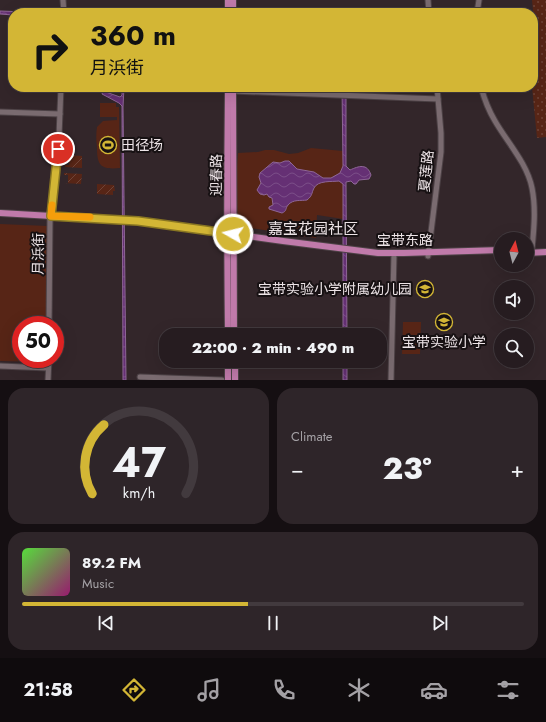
<!DOCTYPE html>
<meta charset="utf-8">
<style>
body{margin:0;font-family:Jost,"Noto Sans SC",sans-serif;background:#2e2529;color:#f1f3f6;height:100vh;display:flex;flex-direction:column;font-size:15px;white-space:nowrap}
*{box-sizing:border-box;margin:0}
p{font-size:13px;color:#a4a1a5}
.icon{flex:none;width:22px;height:22px;fill:none;stroke:currentColor;stroke-width:2;stroke-linecap:round;stroke-linejoin:round}
.map{position:relative;height:380px;overflow:hidden}
.side{display:flex;flex-direction:column;gap:8px;padding:8px;background:#150f12;flex:1}
.side>*{flex:none}
.hud{position:absolute;left:8px;top:8px;width:530px;height:84px;border-radius:16px;box-shadow:0 4px 16px #0002,0 0 0 1px #423a3e;background:#d3b635;color:#111;overflow:hidden}
.needle{width:26px;rotate:7deg}
.controls{position:absolute;left:494px;top:232px;display:grid;gap:8px}
.controls a{display:grid;place-items:center;width:40px;height:40px;border-radius:50%;background:#261c20;box-shadow:0 4px 16px #0002,0 0 0 1px #423a3e;font-size:20px}
.speed{position:absolute;left:12px;top:316px;display:flex;gap:8px;font-size:20px;font-weight:700;text-align:center}
.speed>*{display:grid;place-content:center;width:52px;height:52px;border-radius:50%;background:#261c20;box-shadow:0 4px 16px #0002,0 0 0 1px #423a3e;line-height:1}
.speed .limit{border:6px solid #d22;background:#fff;color:#111}
.pin{position:absolute;display:grid;place-items:center;width:34px;height:34px;color:#fff;margin:-17px;border:2px solid #fff;border-radius:50%;box-shadow:0 1px 4px #0007}
.me{position:absolute;width:44px;margin:-22px;rotate:278deg;stroke-linejoin:round;filter:drop-shadow(0 0 3px #0008)}
.turn{display:flex;align-items:center;gap:14px;height:84px;padding:0 16px;font-size:18px}
.turn .icon{width:52px;height:52px;stroke-width:2.5}
.turn b{display:block;font-size:28px;line-height:34px}
.big{font-size:30px;font-weight:800;line-height:1.1}
.side .widget{flex:1;display:flex;flex-direction:column;justify-content:center;gap:6px;min-width:0;padding:0 14px;border-radius:16px;background:#2e2529}
.side .dial{align-items:center;gap:0}
.dial svg{height:104px;overflow:visible;fill:none;stroke:#423a3e;stroke-width:7;stroke-linecap:round;text-anchor:middle}
.dial text{fill:#f1f3f6;stroke:none}
.song{display:flex;align-items:center;gap:12px}
.cover{width:48px;height:48px;border-radius:6px;background:linear-gradient(135deg,hsl(110 70% 55%),hsl(320 70% 35%))}
.played{height:4px;border-radius:2px;background:linear-gradient(90deg,#d3b635 45%,#423a3e 45%)}
.keys{display:flex;justify-content:space-around;direction:ltr}
.heat{display:flex;justify-content:space-between;align-items:center;font-size:22px;direction:ltr}
.side .tiles{flex:1;display:grid;gap:8px;grid-template-columns:1fr 1fr}
.widget:last-child{grid-column:span 2}
.trip{position:absolute;left:159px;top:328px;width:228px;height:40px;border-radius:16px;background:#261c20;box-shadow:0 4px 16px #0002,0 0 0 1px #423a3e;font-weight:800;line-height:40px;text-align:center}
.tabs{display:flex;height:64px;justify-content:space-around;align-items:center;background:#0f0b0d;color:#a4a1a5}
.tabs .icon{width:28px;height:28px}
.tabs .active{color:#d3b635}
.tabs b{font-size:18px;color:#f1f3f6}
.map>svg:first-child{display:block}
.grass{fill:url(#grass-dots)}
.park{fill:#572516}
.garden{fill:url(#garden-furrows)}
.water{fill:url(#water-waves);stroke:#8e6696}
.lines{fill:none;stroke-linecap:round;stroke-linejoin:round}
.minor-casing{stroke:#4d4246;stroke-width:7}
.major-casing{stroke:#4d4246;stroke-width:8}
.minor{stroke:#7a6b70;stroke-width:5}
.major{stroke:#c07aaa;stroke-width:6}
.route-casing{stroke:#897622;stroke-width:10}
.route{stroke:#d3b635;stroke-width:7}
.slow{stroke:#f59e0b;stroke-width:7}
.labels{text-anchor:middle;stroke-width:4;stroke-linejoin:round;paint-order:stroke}
.poi-label{font-size:14px;fill:#ede4e7;stroke:#171113;text-anchor:start}
.street-label{font-size:14px;fill:#ede4e7;stroke:#171113}
.neighbourhood-label{font-size:15px;fill:#ede4e7;stroke:#171113}
</style>
<div class="map">
<svg width="546" height="380" viewBox="0 0 546 380">
<defs>
<pattern id="grass-dots" width="8" height="8" patternUnits="userSpaceOnUse"><rect width="8" height="8" fill="#572516"/><path d="M2 2h.1M6 6h.1" fill="none" stroke="#6f4438" stroke-width="1.8" stroke-linecap="round"/></pattern>
<pattern id="garden-furrows" width="10" height="10" patternUnits="userSpaceOnUse"><rect width="10" height="10" fill="#572516"/><path d="M-1 1l2-2M0 10L10 0M9 11l2-2" fill="none" stroke="#6f4438"/></pattern>
<pattern id="water-waves" width="16" height="10" patternUnits="userSpaceOnUse"><rect width="16" height="10" fill="#653074"/><path d="M0 5q4-4 8 0t8 0" fill="none" stroke="#7b4e88"/></pattern>
</defs>
<rect width="100%" height="100%" fill="#33262a"/>
<path class="grass" d="M532,0H546V137L537,138L532,87L533,43L536,42Z"/>
<g class="park">
<path d="M100,103H116V107H119L120,168C100,170 97,165 97,147C96,140 96,134 97,127L103,121L117,120V117H100Z"/>
<path d="M311,148L343,151V219L317,215L316,238L250,228C246,227 241,226 239,223C233,214 237,166 238,153L258,152L265,150H274L289,154L298,153Z"/>
<path d="M0,224L48,226L47,325H21V359H46V362L0,361Z"/>
<path d="M403,322H421L420,354H402Z"/>
</g>
<g class="garden">
<path d="M66,155L82,156V168L65,167V165H69L70,157H66Z"/>
<path d="M64,173L82,174L81,184L64,183H68V175H64Z"/>
<path d="M97,184L114,185L115,191H113V195L97,194Z"/>
</g>
<g class="water">
<path d="M0,11L56,13H13V15L0,14Z"/>
<path d="M122,87H124L123,107L126,380H123L122,106L119,103L102,94L103,91L120,97L122,95Z"/>
<path d="M342,87H346V166L350,170C359,166 367,163 371,175L369,179L359,180L356,184H354L351,181L346,182L347,335H343V184L339,181C332,182 318,180 314,188C311,194 313,195 307,200C301,201 293,199 288,205C285,209 287,211 282,213L269,209V207L273,205L272,198L269,197L267,194L264,195L260,194L257,190L261,183L259,177L260,173L273,162L280,163L285,161H289L297,169L314,172L323,178H331L340,173L343,166Z"/>
<rect x="343" y="361" width="4" height="19"/>
</g>
<g class="lines">
<g class="minor-casing">
<g id="minor">
<path d="M63,0L64,13"/>
<path d="M428,0L429,13"/>
<path d="M477,13L479,0"/>
<path d="M481,87C484,98 489,111 495,121C507,142 527,163 532,188C536,208 534,229 532,249"/>
<path d="M233,91L438,99"/>
<path d="M0,112L60,114"/>
<path d="M428,256L441,152V133L437,87"/>
<path d="M49,325L50,219L59,136L61,87"/>
<path d="M0,366L48,368"/>
<path d="M140,377L222,380"/>
<path d="M48,380L49,359"/>
<path d="M391,380L394,254"/>
</g>
</g>
<g class="major-casing">
<g id="major">
<path d="M228,13V0"/>
<path d="M233,13V0"/>
<path d="M228,87C227,170 227,252 228,335"/>
<path d="M233,87L234,335"/>
<path d="M0,213L138,221L283,241L378,253H404L501,250"/>
<path d="M527,253L546,252"/>
<path d="M228,361V380"/>
<path d="M235,361V380"/>
</g>
</g>
<use href="#minor" class="minor"/>
<use href="#major" class="major"/>
</g>
<g class="lines">
<g class="route-casing">
<path id="route" d="M58,149L51,216L138,221L233,234"/>
</g>
<use href="#route" class="route"/>
<path class="slow" d="M52,205L51,216L90,217"/>
</g>
<defs>
<g id="stadium-ring" transform="scale(0.9)"><circle r="9.5" fill="#171113" stroke="#d3b635" stroke-width="1.5"/><path d="M0-5a6.5 5 0 1 0 0 10a6.5 5 0 1 0 0-10ZM-3.5-1.8h7v3.6h-7Z" fill="#d3b635"/></g>
<g id="school-ring" transform="scale(0.9)"><circle r="9.5" fill="#171113" stroke="#d3b635" stroke-width="1.5"/><path d="M0-5L7-2L0 1L-7-2ZM-4 1L0 2.5L4 1V4Q0 6-4 4Z" fill="#d3b635"/></g>
</defs>
<g fill-rule="evenodd">
<use href="#stadium-ring" x="108" y="145"/>
<use href="#school-ring" x="425" y="289"/>
<use href="#school-ring" x="444" y="322"/>
</g>
<g class="labels">
<g class="poi-label">
<text x="121" y="150">田径场</text>
<text x="412" y="294" text-anchor="end">宝带实验小学附属幼儿园</text>
<text x="444" y="347" text-anchor="middle">宝带实验小学</text>
</g>
<g class="street-label">
<text transform="translate(426 171) rotate(-84)" y="5">夏莲路</text>
<text transform="translate(216 175) rotate(-89)" y="5">迎春路</text>
<text x="405" y="245">宝带东路</text>
<text transform="translate(38 254) rotate(-89)" y="5">月浜街</text>
</g>
<g class="neighbourhood-label">
<text x="313" y="234">嘉宝花园社区</text>
</g>
</g>
</svg>
<div class="controls">
<a><svg class="needle" viewBox="-14 -14 28 28"><path d="M0-13l5 13h-10z" fill="#e53935"/><path d="M0 13l5-13h-10z" fill="#a4a1a5"/></svg></a>
<a><svg class="icon" aria-label="sound" viewBox="0 0 24 24"><path d="M4 9h4l5-4v14l-5-4H4zM17 9q2 3 0 6"/></svg></a>
<a><svg class="icon" aria-label="search" viewBox="0 0 24 24"><circle cx="10" cy="10" r="6"/><path d="M15 15l6 6"/></svg></a>
</div>
<div class="speed"><div class="limit">50</div></div>
<div class="pin" style="left:58px;top:149px;background:#d93025"><svg class="icon" aria-label="arrive" viewBox="0 0 24 24"><path d="M6 21V4h12l-3 4 3 4H6"/></svg></div>
<svg class="me" style="left:233px;top:234px" viewBox="-20 -20 40 40"><circle r="17" fill="#d3b635" stroke="#fff" stroke-width="3"/><path d="M0-11L8 9 0 5-8 9z" fill="#fff"/></svg>
<div class="trip">22:00 · 2 min · 490 m</div>
<div class="hud">
<div class="turn"><svg class="icon" aria-label="right" viewBox="0 0 24 24"><path d="M7 20v-9h11M14 6l5 5-5 5"/></svg><div><b>360 m</b>月浜街</div></div>
</div>
</div>
<section class="side">
<div class="tiles">
<div class="widget dial"><svg viewBox="0 0 100 80">
<path d="M14 69A42 42 0 1 1 86 69"/>
<path d="M14 69A42 42 0 0 1 23 16" stroke="#d3b635"/>
<text x="50" y="56" font-size="32" font-weight="700">47</text>
<text x="50" y="72" font-size="11">km/h</text>
</svg></div>
<div class="widget"><p>Climate</p>
<div class="heat"><a>−</a><b class="big">23°</b><a>+</a></div>
</div>
<div class="widget">
<div class="song"><i class="cover"></i><div><b>89.2 FM</b><p>Music</p></div></div>
<div class="played"></div>
<div class="keys"><svg class="icon" aria-label="previous" viewBox="0 0 24 24"><path d="M18 5L8 12l10 7zM5 5v14"/></svg><svg class="icon" aria-label="pause" viewBox="0 0 24 24"><path d="M8 5v14M16 5v14"/></svg><svg class="icon" aria-label="next" viewBox="0 0 24 24"><path d="M6 5l10 7-10 7zM19 5v14"/></svg></div>
</div>
</div>
</section>
<nav class="tabs">
<b>21:58</b>
<svg class="icon active" aria-label="directions" viewBox="0 0 24 24"><path d="M12 3l9 9-9 9-9-9zM9 14v-3h6M13 9l2 2-2 2"/></svg>
<svg class="icon" aria-label="music" viewBox="0 0 24 24"><path d="M9 18V5l10-2v13"/><circle cx="6" cy="18" r="3"/><circle cx="16" cy="16" r="3"/></svg>
<svg class="icon" aria-label="phone" viewBox="0 0 24 24"><path d="M5 4h4l2 5-3 2q2 4 5 5l2-3 5 2v4C11 20 4 13 5 4z"/></svg>
<svg class="icon" aria-label="climate" viewBox="0 0 24 24"><path d="M12 3v18M4 7l16 10M4 17L20 7"/></svg>
<svg class="icon" aria-label="car" viewBox="0 0 24 24"><path d="M5 17H2v-5l4-1 3-4h7l3 4 3 1v5h-3M9 17h6M6 11h13"/><circle cx="7" cy="17" r="2"/><circle cx="17" cy="17" r="2"/></svg>
<svg class="icon" aria-label="filters" viewBox="0 0 24 24"><path d="M4 7h16M4 17h16"/><circle cx="9" cy="7" r="2"/><circle cx="15" cy="17" r="2"/></svg>
</nav>
